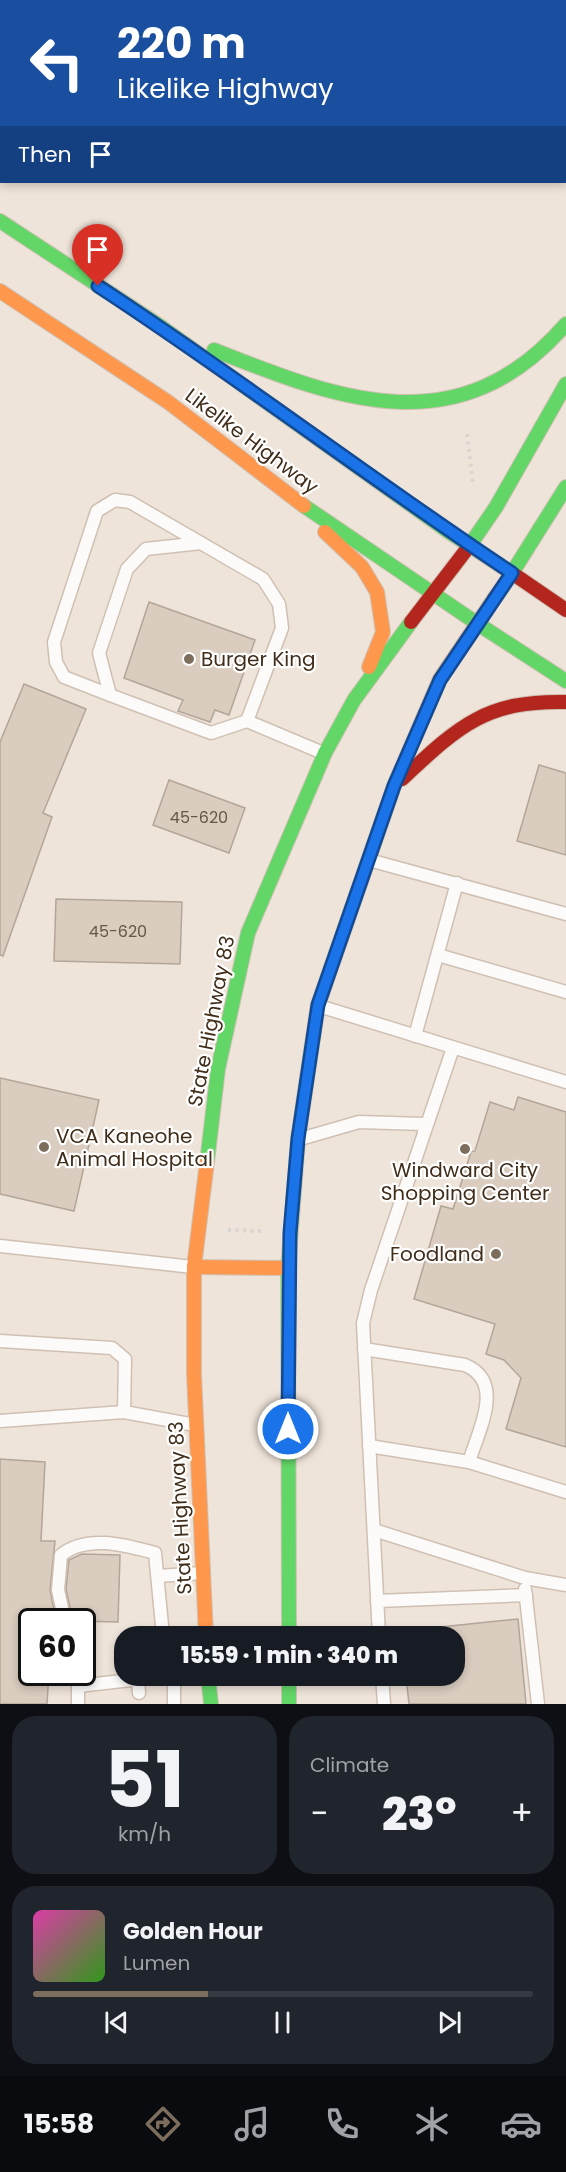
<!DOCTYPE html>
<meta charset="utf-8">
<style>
body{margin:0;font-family:Poppins,sans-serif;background:#20242c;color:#f1f3f6;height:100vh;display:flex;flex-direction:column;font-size:22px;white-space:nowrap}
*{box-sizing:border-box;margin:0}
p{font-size:20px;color:#9ea1a6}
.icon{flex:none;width:33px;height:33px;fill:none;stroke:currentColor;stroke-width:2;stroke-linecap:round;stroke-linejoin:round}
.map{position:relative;height:1704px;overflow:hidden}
.panel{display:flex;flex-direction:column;gap:12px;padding:12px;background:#0d0f14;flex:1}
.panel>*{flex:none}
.banner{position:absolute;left:0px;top:0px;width:567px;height:183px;box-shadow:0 3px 9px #0003;background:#1a4fa0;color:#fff;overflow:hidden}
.speed{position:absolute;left:18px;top:1608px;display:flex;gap:12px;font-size:30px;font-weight:700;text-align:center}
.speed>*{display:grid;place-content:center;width:78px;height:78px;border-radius:50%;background:#171b24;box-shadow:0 3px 9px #0003;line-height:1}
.speed .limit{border:3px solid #111;border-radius:9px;background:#fff;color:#111}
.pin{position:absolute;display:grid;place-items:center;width:51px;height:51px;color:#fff;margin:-62px -26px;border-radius:50% 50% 50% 0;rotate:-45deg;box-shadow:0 0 6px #0007}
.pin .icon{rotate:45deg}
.me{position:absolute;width:66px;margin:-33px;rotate:0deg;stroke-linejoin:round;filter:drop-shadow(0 0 4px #0008)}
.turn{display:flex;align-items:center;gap:21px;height:126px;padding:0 18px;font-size:27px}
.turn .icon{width:78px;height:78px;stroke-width:2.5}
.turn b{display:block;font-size:42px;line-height:51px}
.then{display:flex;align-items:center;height:57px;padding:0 18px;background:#0003;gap:12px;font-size:22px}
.big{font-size:45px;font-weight:800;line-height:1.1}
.panel .card{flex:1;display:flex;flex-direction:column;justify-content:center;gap:9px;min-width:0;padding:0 21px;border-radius:24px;background:#20242c}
.panel .dial{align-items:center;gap:0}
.dial b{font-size:78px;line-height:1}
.song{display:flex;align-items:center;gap:18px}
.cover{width:72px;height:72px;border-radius:9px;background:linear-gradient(135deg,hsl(320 70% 55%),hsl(110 70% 35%))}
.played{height:6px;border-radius:3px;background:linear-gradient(90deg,#7d6d5d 35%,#363941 35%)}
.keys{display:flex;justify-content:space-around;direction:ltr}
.heat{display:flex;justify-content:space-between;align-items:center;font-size:33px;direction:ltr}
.panel .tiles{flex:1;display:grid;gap:12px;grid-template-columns:1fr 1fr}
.card:last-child{grid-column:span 2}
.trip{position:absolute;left:114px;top:1626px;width:351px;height:60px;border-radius:24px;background:#171b24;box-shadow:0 3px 9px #0003;font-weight:800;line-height:60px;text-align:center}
.tabs{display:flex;height:96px;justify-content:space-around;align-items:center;background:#090b0e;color:#9ea1a6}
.tabs .icon{width:42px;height:42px}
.tabs .current{color:#7d6d5d}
.tabs b{font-size:27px;color:#f1f3f6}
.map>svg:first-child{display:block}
.building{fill:#daccbf;stroke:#b3a699;stroke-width:1.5}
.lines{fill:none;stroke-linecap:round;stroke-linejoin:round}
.lane-casing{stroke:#cfc0b3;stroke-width:15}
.fast-casing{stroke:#cfc0b3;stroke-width:16}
.slow-casing{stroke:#cfc0b3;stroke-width:16}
.jam-casing{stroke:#cfc0b3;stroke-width:16}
.path{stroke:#d9d5d1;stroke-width:4;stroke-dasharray:3 4.5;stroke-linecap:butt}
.lane{stroke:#fdfbf9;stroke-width:12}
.fast{stroke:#63d668;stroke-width:14}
.slow{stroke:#ff974d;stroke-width:14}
.jam{stroke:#b3261e;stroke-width:14}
.route-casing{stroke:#114b97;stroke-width:15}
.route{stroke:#1a73e8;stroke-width:10}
.poi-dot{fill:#7d6d5d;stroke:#fff;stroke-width:2}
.labels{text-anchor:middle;stroke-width:4.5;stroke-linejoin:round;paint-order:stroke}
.number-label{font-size:16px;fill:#675644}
.street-label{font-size:20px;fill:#402d1a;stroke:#fff}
.poi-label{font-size:20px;fill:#402d1a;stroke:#fff;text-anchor:start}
</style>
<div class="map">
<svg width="566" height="1704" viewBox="0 0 566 1704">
<rect width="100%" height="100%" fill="#efe4d9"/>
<g class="building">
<path d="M149,602L255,640L229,715L215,710L210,722L178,711L183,700L124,678Z"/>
<path d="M24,684L86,709L43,813L52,817L3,956L0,955V742Z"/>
<path d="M539,765L566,773V855L517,841Z"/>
<path d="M169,780L245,808L229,853L153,825Z"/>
<path d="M56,899L182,902L180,964L54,961Z"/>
<path d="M0,1078L99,1100L74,1211L0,1194Z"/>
<path d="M518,1097L566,1112V1447L506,1429L521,1378L504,1360L486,1354L495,1324L414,1299L441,1206L453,1209L471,1152L475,1151L490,1102L514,1110Z"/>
<path d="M0,1459L45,1462L41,1541H55L50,1590L56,1621L32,1622V1672H49L47,1704H0Z"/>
<path d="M82,1554L120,1555L118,1622L73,1621L66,1589L69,1560Z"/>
<path d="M518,1619L526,1704H409L406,1676H454V1636H402V1631Z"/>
</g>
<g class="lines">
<g class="lane-casing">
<g id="lane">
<path d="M201,543L146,549L127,569L99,653L110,695L211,733L247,721L323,753"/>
<path d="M110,695L64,677L56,662L54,642L97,511L115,500L130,502L263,579L279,604L282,628L247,721"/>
<path d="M369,860L566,914"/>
<path d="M438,955L566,992"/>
<path d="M319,1006L566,1082"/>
<path d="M415,1036L457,883"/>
<path d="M300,1139L359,1122L424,1124V1133"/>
<path d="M0,1246L193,1267"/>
<path d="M0,1341L112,1348L125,1359L124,1412"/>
<path d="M364,1349L465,1365C506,1382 478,1431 469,1462"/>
<path d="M0,1421L124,1412L195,1425"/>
<path d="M369,1446L469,1462L566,1492"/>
<path d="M374,1530L525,1578L566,1585"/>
<path d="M158,1576L202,1573"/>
<path d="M525,1589L538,1704"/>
<path d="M377,1601L526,1595"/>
<path d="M65,1622L58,1590L61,1555C87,1534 125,1545 155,1553L163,1636"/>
<path d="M379,1636L363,1323L371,1290L453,1048"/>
<path d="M75,1672L78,1686"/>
<path d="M174,1676V1704"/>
<path d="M382,1676L384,1704"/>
<path d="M138,1679L139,1693"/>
<path d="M78,1704V1686L166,1676"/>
</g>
</g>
<g class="fast-casing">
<g id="fast">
<path d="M0,221L157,324L449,532L512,573"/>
<path d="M214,350C342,401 460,446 566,324"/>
<path d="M304,506L478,624"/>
<path d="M470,545L496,507L566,384"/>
<path d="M512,573L566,487"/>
<path d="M478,624L566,681"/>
<path d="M207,1162L218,1069L248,933L325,753L354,700L411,622"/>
<path d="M289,1636L288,1268L298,1139L313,1038"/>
<path d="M208,1676L211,1704"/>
<path d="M289,1676V1704"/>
</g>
</g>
<g class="slow-casing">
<g id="slow">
<path d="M0,291L168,402L304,506"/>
<path d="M325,532L362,567L377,592L383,632L369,667"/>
<path d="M313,1038L318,1005L394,786L440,679L494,599"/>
<path d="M194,1267L288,1268"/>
<path d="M206,1636L194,1374V1267L207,1162"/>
</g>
</g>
<g class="jam-casing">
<g id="jam">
<path d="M494,599L512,573L566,610"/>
<path d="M411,622L470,545"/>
<path d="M402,779C458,727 485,700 566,702"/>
</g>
</g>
<g class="path">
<path d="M467,434L473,484"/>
<path d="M228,1230L262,1231"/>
</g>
<use href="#lane" class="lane"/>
<use href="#fast" class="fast"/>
<use href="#slow" class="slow"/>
<use href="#jam" class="jam"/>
</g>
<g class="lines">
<g class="route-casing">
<path id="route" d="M98,286C239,378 372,480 512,573L440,680L394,786L318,1005L298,1139L290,1233L288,1429"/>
</g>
<use href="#route" class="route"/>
</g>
<g class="poi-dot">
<circle cx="189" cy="659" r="6"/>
<circle cx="44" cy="1147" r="6"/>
<circle cx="465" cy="1149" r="6"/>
<circle cx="496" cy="1254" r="6"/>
</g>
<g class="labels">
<g class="number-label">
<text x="199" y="823">45-620</text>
<text x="118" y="937">45-620</text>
</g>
<g class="street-label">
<text transform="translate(252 441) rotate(37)" y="7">Likelike Highway</text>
<text transform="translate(211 1021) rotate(-79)" y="7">State Highway 83</text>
<text transform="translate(180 1508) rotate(-93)" y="7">State Highway 83</text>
</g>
<g class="poi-label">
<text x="201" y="666">Burger King</text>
<text x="56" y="1143">VCA Kaneohe<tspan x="56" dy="23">Animal Hospital</tspan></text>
<text x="465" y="1177" text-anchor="middle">Windward City<tspan x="465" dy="23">Shopping Center</tspan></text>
<text x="484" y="1261" text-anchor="end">Foodland</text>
</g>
</g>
</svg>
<div class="speed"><div class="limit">60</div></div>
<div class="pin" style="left:98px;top:286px;background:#d93025"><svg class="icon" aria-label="arrive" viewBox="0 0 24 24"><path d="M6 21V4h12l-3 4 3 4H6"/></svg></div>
<svg class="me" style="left:288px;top:1429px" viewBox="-20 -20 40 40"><circle r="17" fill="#1a73e8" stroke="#fff" stroke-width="3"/><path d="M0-11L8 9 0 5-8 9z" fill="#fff"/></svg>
<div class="trip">15:59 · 1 min · 340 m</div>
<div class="banner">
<div class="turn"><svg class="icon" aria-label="left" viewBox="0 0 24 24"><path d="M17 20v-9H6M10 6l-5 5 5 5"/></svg><div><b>220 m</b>Likelike Highway</div></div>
<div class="then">Then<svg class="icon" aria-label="arrive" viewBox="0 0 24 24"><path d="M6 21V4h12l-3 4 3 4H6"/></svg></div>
</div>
</div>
<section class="panel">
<div class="tiles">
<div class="card dial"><b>51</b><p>km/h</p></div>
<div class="card"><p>Climate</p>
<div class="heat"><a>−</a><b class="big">23°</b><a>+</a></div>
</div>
<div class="card">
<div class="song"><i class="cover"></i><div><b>Golden Hour</b><p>Lumen</p></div></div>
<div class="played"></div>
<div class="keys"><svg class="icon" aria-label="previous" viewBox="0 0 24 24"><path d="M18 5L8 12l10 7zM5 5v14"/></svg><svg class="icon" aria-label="pause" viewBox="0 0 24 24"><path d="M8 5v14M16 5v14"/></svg><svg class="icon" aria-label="next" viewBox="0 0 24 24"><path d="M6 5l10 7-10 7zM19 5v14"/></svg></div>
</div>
</div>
</section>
<nav class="tabs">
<b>15:58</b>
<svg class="icon current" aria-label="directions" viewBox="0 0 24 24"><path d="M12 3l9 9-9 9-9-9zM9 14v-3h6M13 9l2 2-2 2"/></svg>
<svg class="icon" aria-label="music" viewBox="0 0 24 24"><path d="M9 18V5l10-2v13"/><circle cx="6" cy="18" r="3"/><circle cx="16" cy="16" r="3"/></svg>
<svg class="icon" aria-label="phone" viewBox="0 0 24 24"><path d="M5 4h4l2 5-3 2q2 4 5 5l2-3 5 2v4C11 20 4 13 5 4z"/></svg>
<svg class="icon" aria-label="climate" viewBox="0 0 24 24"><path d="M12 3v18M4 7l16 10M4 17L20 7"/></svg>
<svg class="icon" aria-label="car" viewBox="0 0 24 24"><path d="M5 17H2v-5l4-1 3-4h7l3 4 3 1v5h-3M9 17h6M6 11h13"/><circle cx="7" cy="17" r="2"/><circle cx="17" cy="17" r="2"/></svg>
</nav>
